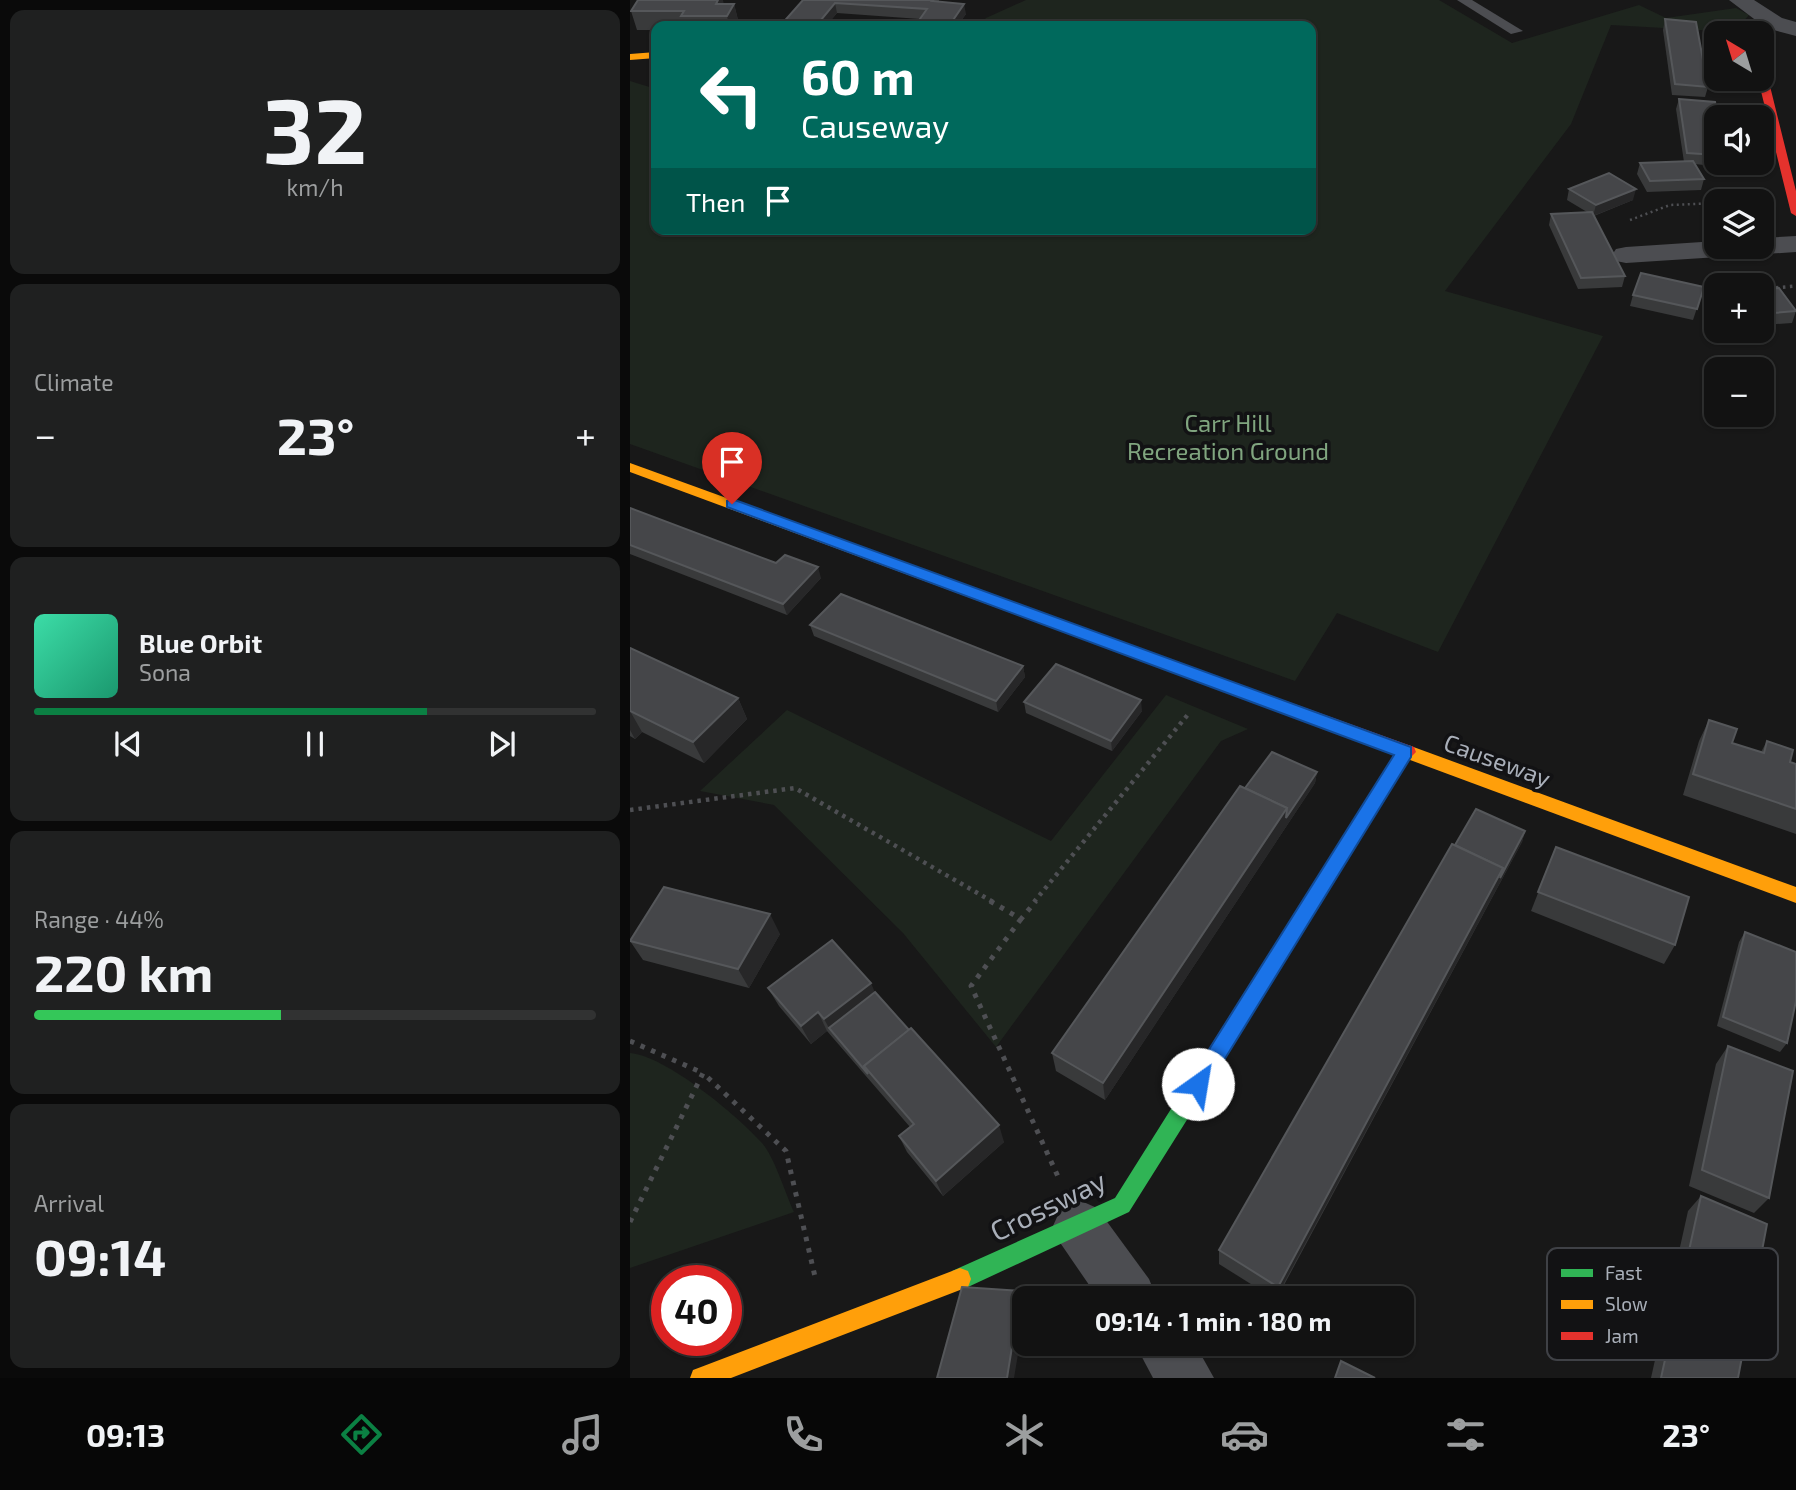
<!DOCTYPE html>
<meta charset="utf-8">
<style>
body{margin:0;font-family:"Exo 2",sans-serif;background:#1f2020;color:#f1f3f6;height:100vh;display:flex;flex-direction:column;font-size:26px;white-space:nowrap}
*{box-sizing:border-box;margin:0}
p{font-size:23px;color:#9c9e9f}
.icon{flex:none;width:38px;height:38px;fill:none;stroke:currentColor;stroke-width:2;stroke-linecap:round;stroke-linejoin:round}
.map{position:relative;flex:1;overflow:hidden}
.panel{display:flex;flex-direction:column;gap:10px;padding:10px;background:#0a0a0a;width:630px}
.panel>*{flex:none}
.guide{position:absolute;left:21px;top:21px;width:665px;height:214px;border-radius:14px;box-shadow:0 2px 5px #0004,0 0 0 2px #313232;background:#00695c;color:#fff;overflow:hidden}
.needle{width:46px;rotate:322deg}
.tools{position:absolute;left:1074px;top:21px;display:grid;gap:14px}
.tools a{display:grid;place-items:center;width:70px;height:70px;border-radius:14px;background:#121212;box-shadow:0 2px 5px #0004,0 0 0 2px #313232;font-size:35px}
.speed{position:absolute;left:21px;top:1265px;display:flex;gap:14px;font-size:35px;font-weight:700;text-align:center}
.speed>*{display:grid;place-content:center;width:91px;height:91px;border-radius:50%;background:#121212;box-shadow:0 2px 5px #0004,0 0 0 2px #313232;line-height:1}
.speed .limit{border:10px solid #d22;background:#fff;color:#111}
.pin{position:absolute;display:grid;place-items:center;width:60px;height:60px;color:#fff;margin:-72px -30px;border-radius:50% 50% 50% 0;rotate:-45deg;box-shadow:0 0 7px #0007}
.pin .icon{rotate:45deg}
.me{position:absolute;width:77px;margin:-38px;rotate:32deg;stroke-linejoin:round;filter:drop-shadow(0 0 5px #0008)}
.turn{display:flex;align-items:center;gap:24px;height:147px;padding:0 35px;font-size:32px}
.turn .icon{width:91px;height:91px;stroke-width:2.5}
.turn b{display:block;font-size:49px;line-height:60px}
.then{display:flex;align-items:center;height:66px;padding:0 35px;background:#0003;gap:14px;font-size:26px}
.big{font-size:52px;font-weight:700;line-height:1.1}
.panel .tile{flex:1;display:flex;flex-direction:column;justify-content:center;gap:10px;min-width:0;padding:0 24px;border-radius:14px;background:#1f2020}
.panel .dial{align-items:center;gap:0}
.dial b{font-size:91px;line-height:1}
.song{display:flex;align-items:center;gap:21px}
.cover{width:84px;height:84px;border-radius:10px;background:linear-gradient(135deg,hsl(160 70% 55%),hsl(160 70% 35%))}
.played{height:7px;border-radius:4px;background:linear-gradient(90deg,#0b8043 70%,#313232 70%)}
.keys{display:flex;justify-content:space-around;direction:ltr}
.heat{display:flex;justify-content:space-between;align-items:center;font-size:38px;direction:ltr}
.charge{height:10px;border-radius:5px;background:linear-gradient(90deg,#34c759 44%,#313232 0)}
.trip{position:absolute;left:382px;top:1286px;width:402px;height:70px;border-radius:14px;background:#121212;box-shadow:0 2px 5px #0004,0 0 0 2px #313232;font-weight:700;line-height:70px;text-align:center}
.tab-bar{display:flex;height:112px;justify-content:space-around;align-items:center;background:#070707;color:#9c9e9f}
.tab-bar .icon{width:49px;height:49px}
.tab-bar .selected{color:#0b8043}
.tab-bar b{font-size:32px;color:#f1f3f6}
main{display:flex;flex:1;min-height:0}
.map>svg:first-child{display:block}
.green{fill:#1e251e}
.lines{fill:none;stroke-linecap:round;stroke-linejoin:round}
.path-far3{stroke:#4e4f53;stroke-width:2.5;stroke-dasharray:2 3.5;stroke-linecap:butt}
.path-far2{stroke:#4e4f53;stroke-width:3.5;stroke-dasharray:2.5 4.5;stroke-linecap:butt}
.path-far1{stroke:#4e4f53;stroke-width:4.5;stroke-dasharray:3.5 5;stroke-linecap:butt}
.path{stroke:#4e4f53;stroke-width:5;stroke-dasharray:4.5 7;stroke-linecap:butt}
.lane{fill:#4c4d51;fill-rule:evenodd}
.street{fill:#4c4d51;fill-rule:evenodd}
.fast{fill:#30b455;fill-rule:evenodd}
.slow{fill:#ff9f0a;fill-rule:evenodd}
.jam{fill:#e5322d;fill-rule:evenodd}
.wall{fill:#393a3b}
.shaded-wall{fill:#272728}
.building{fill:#454649;stroke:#55575a;stroke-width:2}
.route{fill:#1a73e8;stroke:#114b97;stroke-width:2}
.labels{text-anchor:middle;stroke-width:7;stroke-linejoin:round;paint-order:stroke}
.park-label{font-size:24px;fill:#80a57f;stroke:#121214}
.street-label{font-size:24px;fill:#a9afb9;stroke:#121214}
.near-street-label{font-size:28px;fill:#a9afb9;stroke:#121214}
.key{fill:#121214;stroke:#3f4146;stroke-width:2}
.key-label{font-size:19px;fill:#a9afb9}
</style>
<main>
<section class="panel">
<div class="tile dial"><b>32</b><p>km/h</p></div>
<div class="tile"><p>Climate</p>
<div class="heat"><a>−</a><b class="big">23°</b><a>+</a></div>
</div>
<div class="tile">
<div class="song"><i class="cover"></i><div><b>Blue Orbit</b><p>Sona</p></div></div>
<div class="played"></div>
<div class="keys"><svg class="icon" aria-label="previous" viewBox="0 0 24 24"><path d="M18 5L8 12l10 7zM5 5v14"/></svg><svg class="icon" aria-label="pause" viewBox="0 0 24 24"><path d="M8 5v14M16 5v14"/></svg><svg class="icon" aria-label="next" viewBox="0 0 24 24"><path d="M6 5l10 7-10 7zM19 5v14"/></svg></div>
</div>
<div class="tile"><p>Range · 44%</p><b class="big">220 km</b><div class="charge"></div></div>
<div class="tile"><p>Arrival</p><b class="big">09:14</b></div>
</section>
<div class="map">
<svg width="1166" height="1378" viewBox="0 0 1166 1378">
<rect width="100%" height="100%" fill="#181818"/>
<g class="green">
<path d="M396,0H809L882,43L1009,5L1036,18L1106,8L1119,15L1104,32L981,25L941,124L815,291L973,336L808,652L707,613L665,681L0,444V81L26,89V229H681V26H349L356,18Z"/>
<path d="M536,695L618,729L591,741L366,1047L273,933L144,805L70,791L157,710L421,841Z"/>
<path d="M0,1053C36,1056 107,1115 132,1143C145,1158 155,1193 164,1212L0,1268Z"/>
</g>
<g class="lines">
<path class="path-far3" d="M1000,220L1040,205L1087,203"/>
<g class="path-far2">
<path d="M1067,287L1087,292"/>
<path d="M1132,289L1166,286"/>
</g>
<g class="path-far1">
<path d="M0,810L165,788L363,902"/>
<path d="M404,902L560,712"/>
</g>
<g class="path">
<path d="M360,901L391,919L406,901"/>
<path d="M391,919L341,986L430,1181"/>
<path d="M0,1041L73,1073"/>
<path d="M0,1222L73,1073L156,1151L186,1281"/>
</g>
<path class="lane" d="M827,0H842L893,31L881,34Z"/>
<g class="street">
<path d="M1099,0H1124L1152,18L1166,22V36L1136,28Z"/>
<path d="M1166,236V252L996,263L986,261L982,255L986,249L996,247L1087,241V247H1132V238Z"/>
<path d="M449,1200L467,1208L519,1279L527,1298H468L431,1244L423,1226L431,1208Z"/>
<path d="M505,1344H565L584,1378H523Z"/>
</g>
<path class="fast" d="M575,1064L582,1066L585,1073L582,1080L499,1212L338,1287L330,1290L322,1287L319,1279L322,1271L485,1198L568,1066Z"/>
<g class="slow">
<path d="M26,52V58L0,60V54Z"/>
<path d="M0,463L375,599L377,603L370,608L365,607L0,472Z"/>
<path d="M778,745L1166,887V903L772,757L770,752L772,747Z"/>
<path d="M330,1268L338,1271L341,1279L338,1287L330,1290L101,1378H60L63,1370L71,1367Z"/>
</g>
<g class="jam">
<path d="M1132,71L1137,74L1166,191V216L1161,213L1128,79H1132Z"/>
<path d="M370,598L784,747L786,752L780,758L582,1080L575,1082L568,1080L565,1073L568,1066L765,754L365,607L363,603Z"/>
</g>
</g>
<g class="wall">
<path d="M173,0H309V2L336,14L327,26H285L290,19L207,13L196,26H150Z"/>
<path d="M94,4H104L109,24L107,26H26V30H7L1,11Z"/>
<path d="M1035,19L1078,87L1075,97L1042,95L1033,30Z"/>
<path d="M1049,99L1087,117V163H1093L1092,167L1065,164L1074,179L1071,190L1017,192L1007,174L1010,163L1054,162L1046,109Z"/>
<path d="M939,189L1003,200L964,216L995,276L992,287L948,289L919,225L921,214L957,212L937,200Z"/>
<path d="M1074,287L1063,320L1000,306L1003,295Z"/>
<path d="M1132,289L1166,311L1162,323L1132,325Z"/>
<path d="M0,508L146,563L191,578L157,615L0,554Z"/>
<path d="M180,625L393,666L395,677L368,712L184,636Z"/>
<path d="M0,648L108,698L117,719L74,763L12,732L5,739L0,736Z"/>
<path d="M394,702L512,711L482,751L396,713Z"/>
<path d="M1079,720L1102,743L1131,752L1137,741L1160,762L1166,764V834L1053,795L1069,741Z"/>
<path d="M687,772L685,783L475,1100L426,1071L422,1053L615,788Z"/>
<path d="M895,831L892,842L647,1298H643L589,1264V1250L825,845Z"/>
<path d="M926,847L1045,945L1034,964L901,911Z"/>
<path d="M1115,932L1157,1043L1150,1052L1087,1026L1109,942Z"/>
<path d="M150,934L119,988L13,960L0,941Z"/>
<path d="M138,988L245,992L374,1142L313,1196L277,1152L269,1136L280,1127L197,1031L181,1044L149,1006Z"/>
<path d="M1098,1046L1139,1198L1124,1213L1059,1186L1086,1064Z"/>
<path d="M1071,1196L1108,1378H1021L1058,1211Z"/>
</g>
<g class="shaded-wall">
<path d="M88,0H93L96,14L86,4Z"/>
<path d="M205,3L207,13L196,26H186Z"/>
<path d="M104,4L109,24L107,26H99L97,16Z"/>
<path d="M334,4L336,14L327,26H319Z"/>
<path d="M1006,189L1003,200L963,216L966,205Z"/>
<path d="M188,567L191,578L157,615L153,604Z"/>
<path d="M393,666L395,677L368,712L366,701Z"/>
<path d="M108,698L117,719L74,763L63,742Z"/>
<path d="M511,700L512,711L482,751L481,741Z"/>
<path d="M0,711L12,732L5,739L0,730Z"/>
<path d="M687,772L685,783L475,1100L473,1083L657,808Z"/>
<path d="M895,831L892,842L646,1298L648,1287L873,868Z"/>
<path d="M140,914L150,934L119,988L108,969Z"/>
<path d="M241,983L249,1002L199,1028L194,1019Z"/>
<path d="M188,1012L197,1031L181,1044L171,1026Z"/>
<path d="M369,1125L374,1142L313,1196L306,1181Z"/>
<path d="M391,1291L394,1299V1318L384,1378H377Z"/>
</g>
<g class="building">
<path d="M8,0H88L86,4H104L97,16H51L54,11H1Z"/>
<path d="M173,0H303L302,1L334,4L319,26H285L297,9L205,3L186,26H150Z"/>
<path d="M1035,19L1066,22L1078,87L1045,84Z"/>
<path d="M1049,99L1085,102L1088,117H1087V155L1057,153Z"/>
<path d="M1063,161L1074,179L1020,181L1010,163Z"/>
<path d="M979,173L1006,189L966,205L939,189Z"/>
<path d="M962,212L995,276L951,278L921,214Z"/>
<path d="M1011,273L1074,287L1067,309L1003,295Z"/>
<path d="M1149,288L1166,311L1132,314V289Z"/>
<path d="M0,508L146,563L155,555L188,567L153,604L0,545Z"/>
<path d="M211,594L393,666L366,701L180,625Z"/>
<path d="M0,648L108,698L63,742L0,711Z"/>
<path d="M426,664L511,700L481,741L394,702Z"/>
<path d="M1079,720L1107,729L1102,743L1134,753L1137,741L1163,750L1160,762L1166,764V809L1063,774Z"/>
<path d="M642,752L687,772L656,818L657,808L615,788Z"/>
<path d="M610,786L657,808L473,1083L422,1053Z"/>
<path d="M846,809L895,831L870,878L873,868L825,845Z"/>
<path d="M822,844L873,868L648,1287L589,1250Z"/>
<path d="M926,847L1059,897L1045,945L908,892Z"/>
<path d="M34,887L140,914L108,969L0,941Z"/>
<path d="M1115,932L1166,952V1001L1157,1043L1093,1017Z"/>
<path d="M202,940L241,983L194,1019L188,1012L171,1026L138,988Z"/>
<path d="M245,992L279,1030L234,1066L238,1074L199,1028Z"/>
<path d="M281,1028L369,1125L306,1181L269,1136L284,1124L234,1066Z"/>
<path d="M1098,1046L1163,1071L1139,1198L1072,1170Z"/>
<path d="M1071,1196L1137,1224L1108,1378H1031Z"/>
<path d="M332,1287L391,1291L377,1378H307Z"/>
<path d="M711,1361L745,1378H705Z"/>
</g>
<path class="route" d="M102,499L781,747V757L575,1091L568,1094L561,1091L558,1084L561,1078L764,755L97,507V501Z"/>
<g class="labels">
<g class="park-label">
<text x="598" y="432">Carr Hill<tspan x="598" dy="28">Recreation Ground</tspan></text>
</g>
<g class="street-label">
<text transform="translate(867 761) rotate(20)" y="8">Causeway</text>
</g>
<g class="near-street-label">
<text transform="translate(418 1206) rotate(-26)" y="10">Crossway</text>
</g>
</g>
<rect x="917" y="1248" width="231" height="112" rx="10" class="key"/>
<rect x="931" y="1269" width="32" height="8" fill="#30b455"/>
<rect x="931" y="1300" width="32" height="9" fill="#ff9f0a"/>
<rect x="931" y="1332" width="32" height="8" fill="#e5322d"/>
<g class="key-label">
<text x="975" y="1280">Fast</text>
<text x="975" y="1311">Slow</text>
<text x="975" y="1343">Jam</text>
</g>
</svg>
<div class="tools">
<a><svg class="needle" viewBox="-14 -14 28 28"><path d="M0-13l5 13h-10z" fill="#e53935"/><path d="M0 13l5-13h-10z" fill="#9c9e9f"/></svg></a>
<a><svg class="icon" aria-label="sound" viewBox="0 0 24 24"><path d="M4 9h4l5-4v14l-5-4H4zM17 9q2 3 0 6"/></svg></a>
<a><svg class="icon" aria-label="layers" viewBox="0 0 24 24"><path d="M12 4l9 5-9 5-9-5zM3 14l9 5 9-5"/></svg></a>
<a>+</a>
<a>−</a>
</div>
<div class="speed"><div class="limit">40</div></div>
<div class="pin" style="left:102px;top:504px;background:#d93025"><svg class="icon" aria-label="arrive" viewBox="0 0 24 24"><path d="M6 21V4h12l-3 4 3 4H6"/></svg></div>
<svg class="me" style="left:568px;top:1084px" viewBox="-20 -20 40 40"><circle r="19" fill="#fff"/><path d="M0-13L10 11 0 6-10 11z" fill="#1a73e8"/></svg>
<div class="trip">09:14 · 1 min · 180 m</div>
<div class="guide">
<div class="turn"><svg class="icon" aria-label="left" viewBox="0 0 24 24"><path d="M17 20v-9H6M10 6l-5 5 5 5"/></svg><div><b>60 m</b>Causeway</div></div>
<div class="then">Then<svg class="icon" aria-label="arrive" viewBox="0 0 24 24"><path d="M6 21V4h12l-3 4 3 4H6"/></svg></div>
</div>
</div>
</main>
<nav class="tab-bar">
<b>09:13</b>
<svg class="icon selected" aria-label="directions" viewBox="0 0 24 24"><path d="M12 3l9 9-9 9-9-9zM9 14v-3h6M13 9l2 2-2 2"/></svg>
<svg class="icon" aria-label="music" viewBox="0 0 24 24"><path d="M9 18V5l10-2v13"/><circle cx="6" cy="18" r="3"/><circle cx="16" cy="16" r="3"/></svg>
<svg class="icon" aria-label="phone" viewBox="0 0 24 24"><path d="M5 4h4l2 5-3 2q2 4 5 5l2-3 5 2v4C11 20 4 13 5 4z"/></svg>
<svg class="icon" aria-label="climate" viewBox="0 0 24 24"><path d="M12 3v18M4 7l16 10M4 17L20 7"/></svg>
<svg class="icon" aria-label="car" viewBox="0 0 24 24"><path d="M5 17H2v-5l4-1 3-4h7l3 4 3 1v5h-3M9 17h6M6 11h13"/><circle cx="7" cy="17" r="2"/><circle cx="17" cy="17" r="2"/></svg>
<svg class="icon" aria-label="filters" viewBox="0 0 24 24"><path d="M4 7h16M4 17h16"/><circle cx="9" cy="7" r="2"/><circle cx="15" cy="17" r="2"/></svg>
<b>23°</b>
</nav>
